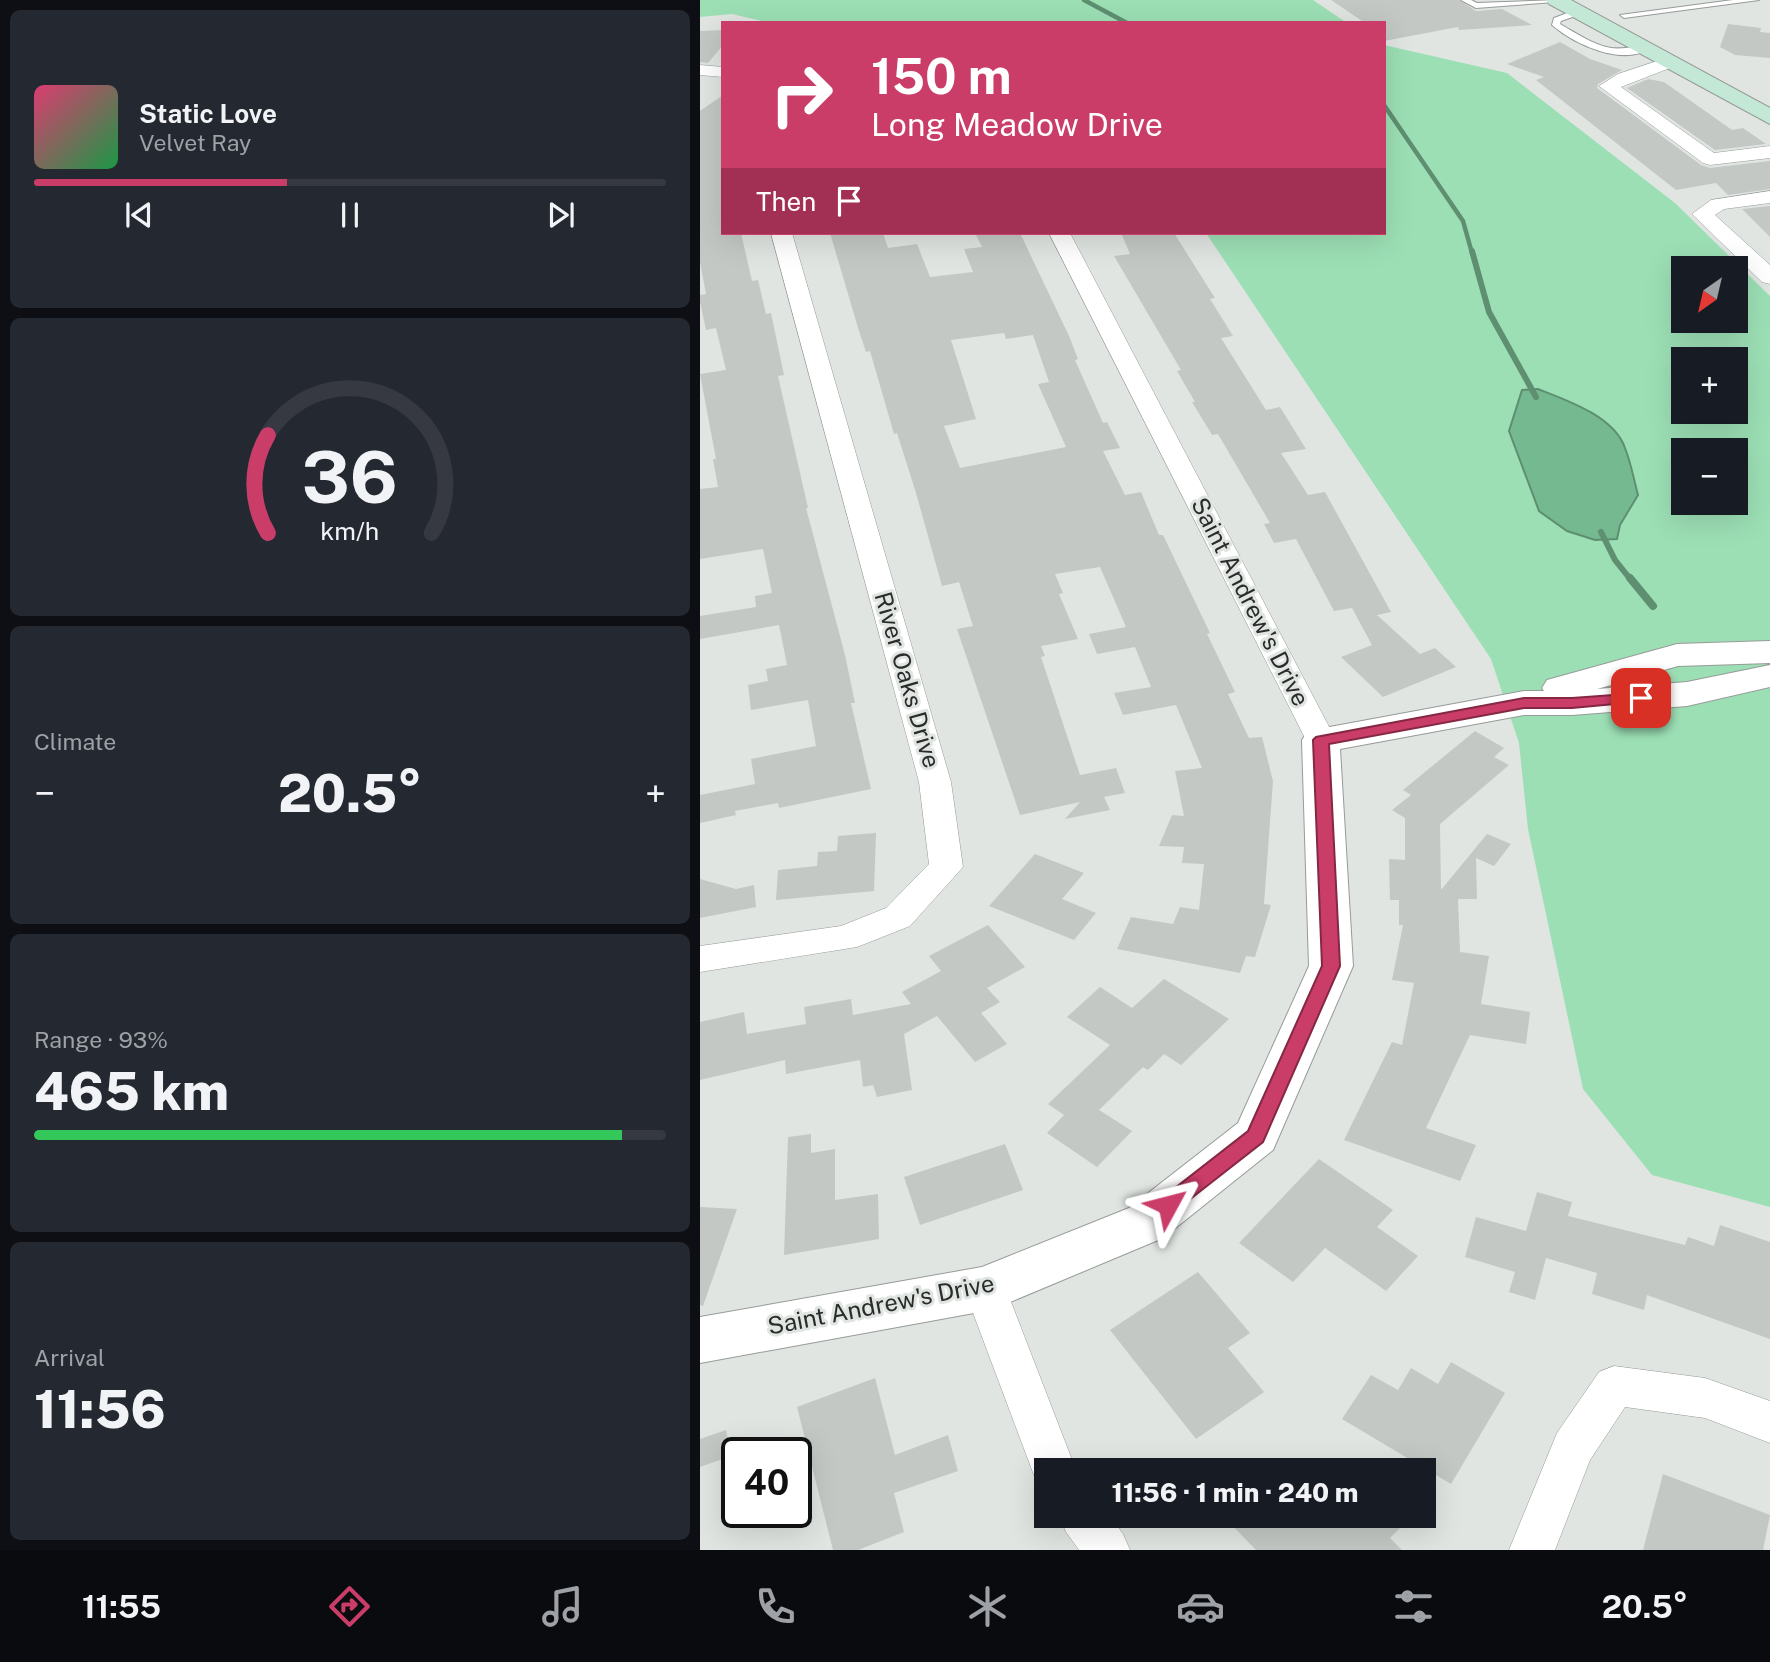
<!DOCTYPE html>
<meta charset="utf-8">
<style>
body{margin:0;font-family:"Public Sans",sans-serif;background:#242831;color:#f1f3f6;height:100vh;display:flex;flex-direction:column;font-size:26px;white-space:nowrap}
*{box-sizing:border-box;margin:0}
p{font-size:23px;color:#9ea1a6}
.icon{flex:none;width:38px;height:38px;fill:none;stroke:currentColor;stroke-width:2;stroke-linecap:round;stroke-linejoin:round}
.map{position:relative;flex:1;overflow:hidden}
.details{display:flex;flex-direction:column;gap:10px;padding:10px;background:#0d0f14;width:700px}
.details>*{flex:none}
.banner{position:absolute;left:21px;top:21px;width:665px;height:214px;border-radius:0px;box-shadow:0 7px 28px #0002;background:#cb3d69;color:#fff;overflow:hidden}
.needle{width:46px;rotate:214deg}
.tools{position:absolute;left:971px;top:256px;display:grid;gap:14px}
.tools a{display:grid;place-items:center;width:77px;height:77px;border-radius:0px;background:#171b24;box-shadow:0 7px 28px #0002;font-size:35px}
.speed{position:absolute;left:21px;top:1437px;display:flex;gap:14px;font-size:35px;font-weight:700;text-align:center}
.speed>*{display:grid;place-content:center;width:91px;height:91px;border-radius:50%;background:#171b24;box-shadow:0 7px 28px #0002;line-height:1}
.speed .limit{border:4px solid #111;border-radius:10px;background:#fff;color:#111}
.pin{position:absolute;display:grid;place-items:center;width:60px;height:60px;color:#fff;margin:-30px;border-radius:14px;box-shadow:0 4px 10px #0006}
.me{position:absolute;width:77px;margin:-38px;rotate:52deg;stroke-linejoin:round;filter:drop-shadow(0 0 5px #0008)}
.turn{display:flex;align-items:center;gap:24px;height:147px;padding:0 35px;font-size:32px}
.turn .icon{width:91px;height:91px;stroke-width:2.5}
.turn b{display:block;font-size:49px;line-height:60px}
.then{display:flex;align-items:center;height:66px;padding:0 35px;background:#0003;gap:14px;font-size:26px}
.big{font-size:52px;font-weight:800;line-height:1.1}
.details .widget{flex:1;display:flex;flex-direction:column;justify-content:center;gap:10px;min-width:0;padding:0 24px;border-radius:10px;background:#242831}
.details .dial{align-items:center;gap:0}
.dial svg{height:182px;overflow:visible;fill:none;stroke:#363941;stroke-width:7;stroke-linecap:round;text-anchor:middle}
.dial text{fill:#f1f3f6;stroke:none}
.song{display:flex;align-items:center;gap:21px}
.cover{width:84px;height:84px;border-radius:10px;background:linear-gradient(135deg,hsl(340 70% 55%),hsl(140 70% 35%))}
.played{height:7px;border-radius:4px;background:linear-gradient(90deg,#cb3d69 40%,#363941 40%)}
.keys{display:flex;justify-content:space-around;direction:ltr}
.heat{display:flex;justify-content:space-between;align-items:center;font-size:38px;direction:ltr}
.charge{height:10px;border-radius:5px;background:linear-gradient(90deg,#34c759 93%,#363941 0)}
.trip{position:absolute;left:334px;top:1458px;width:402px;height:70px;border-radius:0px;background:#171b24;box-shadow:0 7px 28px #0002;font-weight:800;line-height:70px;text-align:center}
.dock{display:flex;height:112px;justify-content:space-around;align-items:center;background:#090b0e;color:#9ea1a6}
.dock .icon{width:49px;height:49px}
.dock .current{color:#cb3d69}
.dock b{font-size:32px;color:#f1f3f6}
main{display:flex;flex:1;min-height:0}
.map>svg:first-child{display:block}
.green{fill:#9cdfb5;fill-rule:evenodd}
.water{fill:#74b98f;stroke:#5e8f71;stroke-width:2}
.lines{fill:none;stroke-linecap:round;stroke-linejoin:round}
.stream-far2{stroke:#5e8f71;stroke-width:4.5}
.stream-far1{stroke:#5e8f71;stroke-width:6}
.stream{stroke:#5e8f71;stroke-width:8}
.building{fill:#c3c8c5;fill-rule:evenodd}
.service-casing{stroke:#969b98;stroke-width:2}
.minor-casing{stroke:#969b98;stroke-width:1}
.tertiary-casing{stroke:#969b98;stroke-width:2}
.secondary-casing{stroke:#969b98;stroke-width:2}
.service{fill:#fff;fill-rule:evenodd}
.minor{fill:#fff;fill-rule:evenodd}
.tertiary{fill:#fff;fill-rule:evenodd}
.secondary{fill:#c3e9d6;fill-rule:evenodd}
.route{fill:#cb3d69;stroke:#842844;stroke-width:2}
.labels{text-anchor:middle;stroke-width:6;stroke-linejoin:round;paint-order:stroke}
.street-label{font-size:24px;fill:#2a2c2b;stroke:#e0e5e2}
</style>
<main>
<section class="details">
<div class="widget">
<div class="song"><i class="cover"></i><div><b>Static Love</b><p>Velvet Ray</p></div></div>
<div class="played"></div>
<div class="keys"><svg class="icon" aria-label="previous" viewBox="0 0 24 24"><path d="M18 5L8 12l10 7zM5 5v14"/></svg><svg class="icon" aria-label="pause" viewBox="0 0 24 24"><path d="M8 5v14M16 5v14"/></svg><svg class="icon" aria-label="next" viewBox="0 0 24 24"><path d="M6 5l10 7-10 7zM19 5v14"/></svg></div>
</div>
<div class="widget dial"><svg viewBox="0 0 100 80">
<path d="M14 69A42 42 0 1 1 86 69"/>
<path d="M14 69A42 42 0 0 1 14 26" stroke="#cb3d69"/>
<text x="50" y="56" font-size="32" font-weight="700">36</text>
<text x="50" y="72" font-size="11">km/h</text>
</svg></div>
<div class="widget"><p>Climate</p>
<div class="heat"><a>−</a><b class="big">20.5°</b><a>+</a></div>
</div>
<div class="widget"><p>Range · 93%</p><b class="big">465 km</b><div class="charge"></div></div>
<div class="widget"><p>Arrival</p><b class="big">11:56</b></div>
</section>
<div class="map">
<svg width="1070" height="1550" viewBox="0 0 1070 1550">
<rect width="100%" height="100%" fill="#e0e5e2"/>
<g class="green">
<path d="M0,0H613L647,23H70L32,14L0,17Z"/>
<path d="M684,45L807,73L975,203L1070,296V1207L952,1175L883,1089L828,829L819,743L791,659L506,233H684ZM984,268H1036V320H984ZM984,359H1036V411H984ZM984,450H1036V502H984Z"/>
</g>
<path class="water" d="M838,389C866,400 914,416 925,448C931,463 934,480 938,495L920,525L917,539L895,540L867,531L839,511L809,431L822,390Z"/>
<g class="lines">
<g class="stream-far2">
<path d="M384,0L427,23"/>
<path d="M684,105L763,221L772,253"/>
</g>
<g class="stream-far1">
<path d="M772,251L789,312L836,397"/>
<path d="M901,532L915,560L931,580"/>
</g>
<path class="stream" d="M930,578L953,606"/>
</g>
<g class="building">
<path d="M631,0H759L776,11L802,9L832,25L759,30L758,27L684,41V23H665Z"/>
<path d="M1028,24L1061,28L1060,32L1070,33V58L1035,55L1020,47Z"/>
<path d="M23,30V45L8,63L0,62V31Z"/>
<path d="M860,42L890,59L922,70L898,84L897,88L1001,165L1010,168L1070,161V189L1028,195L1016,183L976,190L836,80L844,77L807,64Z"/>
<path d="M948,79L964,82L1032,130L1043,128L1066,144L1015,150L927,88Z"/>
<path d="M23,95V233H41L52,281L58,280L66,314L71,313L84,375L78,376L108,508H106L145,655L155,703H151L171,789L79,808L78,803L35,811L36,815L0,823V795L55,784L51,759L116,746L108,700L51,710L48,685L68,681L66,669L87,665L79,625L0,639V616L56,607L55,596L72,593L63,549L0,559V489L18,487L13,459H16L0,374L26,370L16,328L6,330L0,302V295L6,294L0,262V111Z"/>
<path d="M1070,206V237L1042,209Z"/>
<path d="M130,233H183L188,248L217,244L230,277L273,272L264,249L282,247L275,233H320L369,336L378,359L375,360L403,423L407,422L420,448L403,451L425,495L441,492L459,535H463L510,633L507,634L535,692L528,694L549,738L562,737L573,781L564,904L571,905L555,957L546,956L540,973L417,949L431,917L473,924L480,907L499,910L504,864L482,863L484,847L459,846L472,815L484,816L475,771L502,768L476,705L423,715L414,693L451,687L435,647L397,654L389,634L426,627L400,567L355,574L363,593L359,594L378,639L341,646L345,656L341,657L380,775L416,768L425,793L404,797L410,810L365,819L380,802L320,815L257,629L273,626L259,582L242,586L216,493L197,433L194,434L170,351L166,352L159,331ZM304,333L306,339L333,335L349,382L338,384L366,447L260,468L244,426L276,419L251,340Z"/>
<path d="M421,233H474L515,298L510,299L533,336L521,338L566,410L580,407L606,449L581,453L608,495L625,492L691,612L677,615L720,654L735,648L756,667L683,697L641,657L672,645L652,608L634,611L596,539L574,543L564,524L570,523L518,434L512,435L492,402H495L477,371L481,370L414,256L430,254Z"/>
<path d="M775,731L804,748L794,757L809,765L740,824L741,890L787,834L811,844L794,866L776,858L777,899H758L760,952L789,956L781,1004L830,1012L826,1044L770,1035L726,1128L776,1145L760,1181L644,1140L692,1042L702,1045L714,983L692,980L703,925H699V900H690L689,859L705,860V818L692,810L711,795L703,790Z"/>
<path d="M176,833L174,891L76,900L78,870L117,866L118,852L137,851L138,836Z"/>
<path d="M335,854L384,873L362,899L396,913L374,940L289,906Z"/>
<path d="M0,879L36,889L54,885L56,907L0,918Z"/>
<path d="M288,925L325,967L287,988L300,1002L281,1013L307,1044L275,1062L237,1016L204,1034L212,1090L177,1097L173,1085L163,1087L160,1060L86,1074L85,1060L0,1080V1022L44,1012L47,1034L106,1024L104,1007L151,999L153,1015L211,1004L202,992L241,971L229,956Z"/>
<path d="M464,979L529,1019L481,1065L464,1054L448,1070L443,1067L399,1110L432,1131L397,1167L347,1133L364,1115L348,1104L410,1045L367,1017L400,987L432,1008Z"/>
<path d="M111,1134V1153L135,1149V1200L178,1194L179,1239L84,1255L88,1137Z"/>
<path d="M305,1144L323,1190L220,1225L204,1177Z"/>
<path d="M619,1159L693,1210L677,1227L718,1256L686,1291L625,1248L593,1282L539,1243Z"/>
<path d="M837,1192L872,1202L868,1216L985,1245L988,1237L1014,1246L1020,1225L1070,1242V1339L947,1295L944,1310L892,1294L897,1273L846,1258L835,1300L809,1292L815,1272L765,1257L776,1217L826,1231Z"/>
<path d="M0,1207L37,1209L3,1306L0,1305Z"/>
<path d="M498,1272L550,1333L528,1348L564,1392L496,1439L410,1330Z"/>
<path d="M751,1362L805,1393L751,1484L642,1419L671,1375L698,1390L711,1368L738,1384Z"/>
<path d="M175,1378L195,1455L248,1435L258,1471L194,1493L204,1532L158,1550H133L97,1407Z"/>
<path d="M26,1430L31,1456L0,1467V1439Z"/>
<path d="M963,1474L1070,1515L1063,1550H943Z"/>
<path d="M523,1516H600L612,1528L625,1516H712L690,1538L702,1550H556Z"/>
</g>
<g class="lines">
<g class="service-casing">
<g id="service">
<path d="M761,0H771L777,3L859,0L855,2L776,8Z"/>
<path d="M1033,0H1059L924,18L920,15Z"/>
<path d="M878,9L881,10V14L861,21L860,24C876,33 893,45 911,48C923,50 940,44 949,49C921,66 874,44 852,25L854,18Z"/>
</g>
</g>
<g class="minor-casing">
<g id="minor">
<path d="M969,57L975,58L978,62L975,66L921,87L1014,153L1070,146V158L1010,165L1003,163L899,86L918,74Z"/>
<path d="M0,65L23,67V77L0,75Z"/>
<path d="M1070,191V203L1024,209L1015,215L1070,265V284L1062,282L992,214L1011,200Z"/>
<path d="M71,233H92L251,782L263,867L210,926L157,947L0,972V946L141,926L186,908L229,864L219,782Z"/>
<path d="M349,233H370L636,740L632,747L621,750L610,747L606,740Z"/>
<path d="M285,1271L300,1276L306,1289L376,1470H346V1488L338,1485L332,1470L264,1289L270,1276Z"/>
<path d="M914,1366L1005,1378L1070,1401V1443L1005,1418L925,1407L890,1460L855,1550H809L857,1433L899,1372Z"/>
<path d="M359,1516H410L423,1534L430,1550H379L366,1532Z"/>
</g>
</g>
<g class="tertiary-casing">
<path id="tertiary" d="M1070,641V663L978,666L897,689L987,682L1070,665V687L987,706L872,715H824L640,749L653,966L573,1150L463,1238L303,1305L285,1311L0,1363V1317L282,1267L429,1208L538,1123L609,966L602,740L608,731L824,691H844L842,688L847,680L977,644Z"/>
</g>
<g class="secondary-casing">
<path id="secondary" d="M846,0H871L1070,108V124L849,4Z"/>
</g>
<use href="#service" class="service"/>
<use href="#minor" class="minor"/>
<use href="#tertiary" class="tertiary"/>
<use href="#secondary" class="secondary"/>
</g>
<path class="route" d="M941,693L949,698L947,701L872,708H824L629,744L640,966L563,1142L475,1211L468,1214L461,1211L458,1205L461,1199L548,1131L622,966L613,740L616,737L824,698H872Z"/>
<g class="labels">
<g class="street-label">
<text transform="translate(550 602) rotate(63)" y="8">Saint Andrew's Drive</text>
<text transform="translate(207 680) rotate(74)" y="8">River Oaks Drive</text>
<text transform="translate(181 1305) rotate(-11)" y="8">Saint Andrew's Drive</text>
</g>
</g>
</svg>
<div class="tools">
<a><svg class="needle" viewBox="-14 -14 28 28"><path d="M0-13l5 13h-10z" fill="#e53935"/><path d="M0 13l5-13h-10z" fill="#9ea1a6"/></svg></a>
<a>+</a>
<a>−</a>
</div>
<div class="speed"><div class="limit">40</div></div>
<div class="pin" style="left:941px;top:698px;background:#d93025"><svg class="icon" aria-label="arrive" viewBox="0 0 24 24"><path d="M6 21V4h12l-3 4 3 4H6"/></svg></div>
<svg class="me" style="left:468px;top:1205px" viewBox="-20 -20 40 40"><path d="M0-17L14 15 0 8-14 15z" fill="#cb3d69" stroke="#fff" stroke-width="4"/></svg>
<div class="trip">11:56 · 1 min · 240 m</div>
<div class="banner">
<div class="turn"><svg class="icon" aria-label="right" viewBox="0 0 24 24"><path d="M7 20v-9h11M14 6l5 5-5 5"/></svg><div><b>150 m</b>Long Meadow Drive</div></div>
<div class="then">Then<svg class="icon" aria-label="arrive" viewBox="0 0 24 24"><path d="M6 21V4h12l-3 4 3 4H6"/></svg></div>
</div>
</div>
</main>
<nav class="dock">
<b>11:55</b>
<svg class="icon current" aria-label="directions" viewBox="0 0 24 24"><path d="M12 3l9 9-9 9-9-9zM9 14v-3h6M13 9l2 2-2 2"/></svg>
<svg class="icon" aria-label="music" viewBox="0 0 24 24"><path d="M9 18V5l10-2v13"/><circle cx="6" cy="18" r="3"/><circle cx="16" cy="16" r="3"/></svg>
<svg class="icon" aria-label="phone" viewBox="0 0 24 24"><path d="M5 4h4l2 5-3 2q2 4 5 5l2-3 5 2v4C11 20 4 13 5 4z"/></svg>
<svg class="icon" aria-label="climate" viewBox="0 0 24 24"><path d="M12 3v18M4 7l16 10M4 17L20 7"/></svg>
<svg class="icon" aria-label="car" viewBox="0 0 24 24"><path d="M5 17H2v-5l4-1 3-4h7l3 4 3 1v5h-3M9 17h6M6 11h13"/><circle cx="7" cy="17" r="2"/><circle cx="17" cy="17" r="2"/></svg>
<svg class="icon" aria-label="filters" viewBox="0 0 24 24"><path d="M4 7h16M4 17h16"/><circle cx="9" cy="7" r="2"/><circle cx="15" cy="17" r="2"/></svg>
<b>20.5°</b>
</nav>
